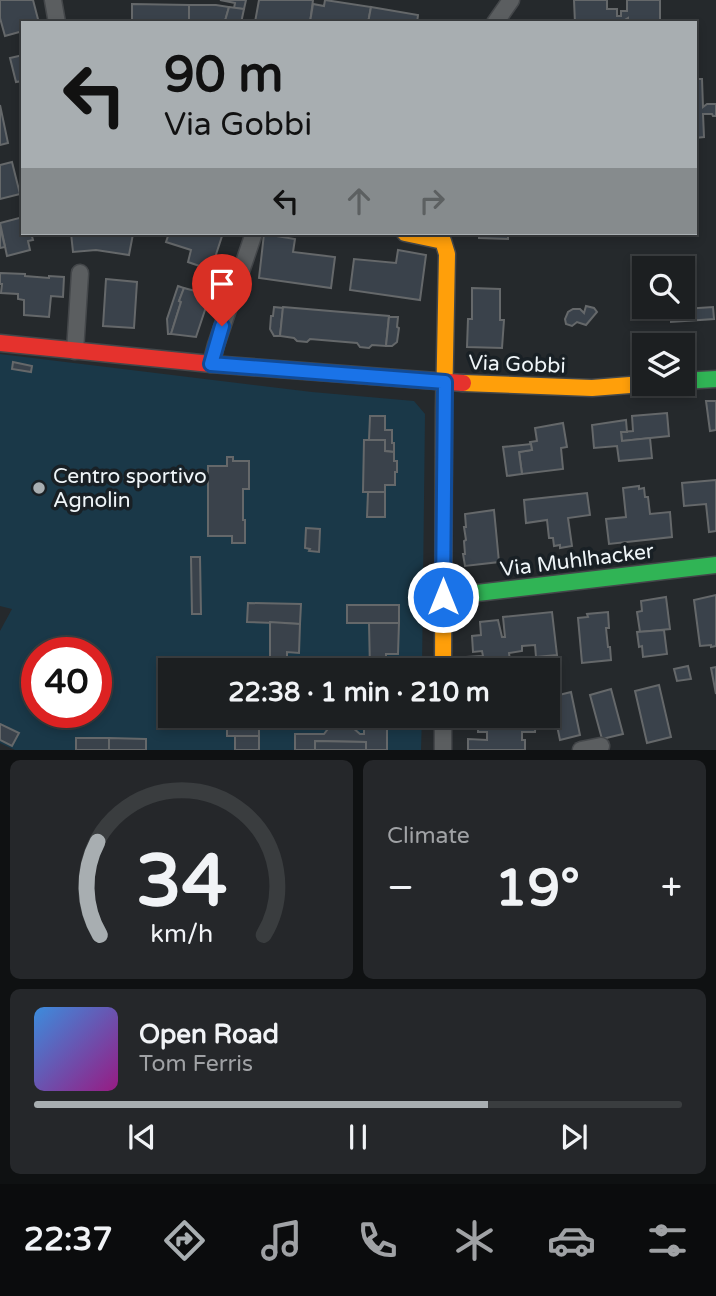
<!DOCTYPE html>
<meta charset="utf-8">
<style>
body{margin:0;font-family:"Varela Round",sans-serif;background:#25272a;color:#f1f3f6;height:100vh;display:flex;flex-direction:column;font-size:26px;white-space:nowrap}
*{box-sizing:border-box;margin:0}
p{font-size:23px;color:#a0a2a5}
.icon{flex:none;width:38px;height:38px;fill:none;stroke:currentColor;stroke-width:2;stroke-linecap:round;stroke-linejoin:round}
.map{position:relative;height:750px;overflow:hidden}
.side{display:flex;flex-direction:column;gap:10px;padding:10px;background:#0f1112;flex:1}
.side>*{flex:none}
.banner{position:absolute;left:21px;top:21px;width:676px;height:214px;border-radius:0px;box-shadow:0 4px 10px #0003,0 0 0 2px #3a3d3f;background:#a8aeb1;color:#111;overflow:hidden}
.tools{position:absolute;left:632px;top:256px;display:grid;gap:14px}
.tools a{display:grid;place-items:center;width:63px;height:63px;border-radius:0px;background:#1c1f21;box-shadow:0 4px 10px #0003,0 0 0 2px #3a3d3f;font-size:35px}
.speed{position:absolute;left:21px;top:637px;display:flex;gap:14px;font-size:35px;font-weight:700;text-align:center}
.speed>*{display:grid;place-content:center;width:91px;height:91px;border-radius:50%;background:#1c1f21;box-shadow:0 4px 10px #0003,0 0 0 2px #3a3d3f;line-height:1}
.speed .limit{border:10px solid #d22;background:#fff;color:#111}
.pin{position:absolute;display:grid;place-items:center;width:60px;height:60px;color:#fff;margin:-72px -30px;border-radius:50% 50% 50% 0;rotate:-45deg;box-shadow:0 0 7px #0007}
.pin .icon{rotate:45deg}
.me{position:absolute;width:77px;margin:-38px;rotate:0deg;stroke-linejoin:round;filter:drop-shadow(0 0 5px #0008)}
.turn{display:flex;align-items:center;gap:24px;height:147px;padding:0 28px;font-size:32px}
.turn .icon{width:91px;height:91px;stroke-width:2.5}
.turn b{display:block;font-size:49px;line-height:60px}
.lanes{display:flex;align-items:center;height:66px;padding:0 28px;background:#0003;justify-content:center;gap:35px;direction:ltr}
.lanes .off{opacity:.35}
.big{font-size:52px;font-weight:700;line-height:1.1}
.side .card{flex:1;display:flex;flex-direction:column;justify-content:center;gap:10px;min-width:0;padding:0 24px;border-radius:10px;background:#25272a}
.side .dial{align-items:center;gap:0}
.dial svg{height:182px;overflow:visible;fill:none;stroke:#3a3d3f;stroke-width:7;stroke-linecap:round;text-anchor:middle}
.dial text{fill:#f1f3f6;stroke:none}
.song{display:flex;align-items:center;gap:21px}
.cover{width:84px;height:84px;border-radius:10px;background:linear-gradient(135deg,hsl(210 70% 55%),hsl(310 70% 35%))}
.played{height:7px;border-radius:4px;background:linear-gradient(90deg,#a8aeb1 70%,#3a3d3f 70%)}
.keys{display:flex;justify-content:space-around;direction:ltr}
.heat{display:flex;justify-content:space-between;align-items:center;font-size:38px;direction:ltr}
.side .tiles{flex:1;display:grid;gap:10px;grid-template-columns:1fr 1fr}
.card:last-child{grid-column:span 2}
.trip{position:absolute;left:158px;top:658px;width:402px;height:70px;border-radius:0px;background:#1c1f21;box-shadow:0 4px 10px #0003,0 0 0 2px #3a3d3f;font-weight:700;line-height:70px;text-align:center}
.tabs{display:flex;height:112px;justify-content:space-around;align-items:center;background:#0b0c0d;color:#a0a2a5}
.tabs .icon{width:49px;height:49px}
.tabs .selected{color:#a8aeb1}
.tabs b{font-size:32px;color:#f1f3f6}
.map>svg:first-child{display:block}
.green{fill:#1a3848;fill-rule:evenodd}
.building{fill:#3a424b;stroke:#65686a;stroke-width:2}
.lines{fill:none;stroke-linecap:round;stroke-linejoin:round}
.street-casing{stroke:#44474a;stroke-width:19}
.fast-casing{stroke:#44474a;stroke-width:19}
.slow-casing{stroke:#44474a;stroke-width:19}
.jam-casing{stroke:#44474a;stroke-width:19}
.street{stroke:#5b5e60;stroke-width:16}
.fast{stroke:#30b455;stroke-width:16}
.slow{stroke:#ff9f0a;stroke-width:16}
.jam{stroke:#e5322d;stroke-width:16}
.route-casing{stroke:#114b97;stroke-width:18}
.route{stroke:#1a73e8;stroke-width:12}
.poi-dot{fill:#a8aeb1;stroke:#192025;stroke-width:2.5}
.labels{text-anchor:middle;stroke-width:7;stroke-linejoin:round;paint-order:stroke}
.street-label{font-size:21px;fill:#eff5f8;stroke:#192025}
.poi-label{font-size:21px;fill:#eff5f8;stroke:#192025;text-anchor:start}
</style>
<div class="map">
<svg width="716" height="750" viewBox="0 0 716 750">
<rect width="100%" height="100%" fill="#25292c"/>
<path class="green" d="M0,354L312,392L414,401L425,414L422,670H170V716H422L421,750H15L0,743V631L12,609L0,606ZM37,653H96V712H37Z"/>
<g class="building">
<path d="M0,0H33L39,23H23V31L5,36L0,18Z"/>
<path d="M220,0H246L244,9L234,8L235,3Z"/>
<path d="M259,0H313L310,23L255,22Z"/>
<path d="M325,0L371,7L368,23L310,22L313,4L324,6Z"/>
<path d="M574,0H607V9H617V16H621V11H627V0H660V23H628V18L623,21L607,23H575Z"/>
<path d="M132,4L189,5V23H132Z"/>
<path d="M189,5H216L229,7L225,21L216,20V23H189Z"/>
<path d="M229,7L244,9L241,23H216V20L225,21Z"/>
<path d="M371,7L418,15L417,23H368Z"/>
<path d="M23,55V84L22,81L16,82L10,58Z"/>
<path d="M695,79H702L703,107L707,104H716V116H713L712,114H703L704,137L695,138Z"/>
<path d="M0,105L8,143L0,145Z"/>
<path d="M12,162L20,194L0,199V165Z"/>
<path d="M23,217V233H31L33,240L28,241L30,250L7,256L0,223Z"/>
<path d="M0,227L5,247L0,248Z"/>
<path d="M71,233H126L133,234L129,255L96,250L73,252Z"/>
<path d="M169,233H223L211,270L188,262L191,250L166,242Z"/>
<path d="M479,233H508V239L479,238Z"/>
<path d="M264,234L295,239L293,252L335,257L331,288L259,278Z"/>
<path d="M398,250L426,255L420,300L350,290L354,259L396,263Z"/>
<path d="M0,273L25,274V276L49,278V276L64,277L63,297L51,296L49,317L24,315V300L18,299V294L1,293L2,284H0Z"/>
<path d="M106,279L137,282L134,328L103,326Z"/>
<path d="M178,286L184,288L179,301L181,302L171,334H168L167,319Z"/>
<path d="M184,288L210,295L196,337L171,334L181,302L179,301Z"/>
<path d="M472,288L500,289V320H504L502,348L467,347L468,319H472Z"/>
<path d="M586,306L594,308L597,312L586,325L577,322L572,326L566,324L565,319L568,312L573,309H580L584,313Z"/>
<path d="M274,307L283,308L280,336H274L270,329L271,316H273Z"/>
<path d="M283,307L389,316L386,346L372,345L369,348L360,347L357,343L310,339L307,342L297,341L294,338L280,336Z"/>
<path d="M713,307L714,319L671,322V316L685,314L684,309Z"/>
<path d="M389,317H398L397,327L399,328L397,342L392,346H386Z"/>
<path d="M13,362L32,366L31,372L12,369Z"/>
<path d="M706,401H716V430L710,431Z"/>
<path d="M667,413L669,436L622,441L621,432L633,431L632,416Z"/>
<path d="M370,416H385V430H392V443H394V452L385,451V440H369Z"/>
<path d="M626,420L627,432H621L622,441L650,438L652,458L619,461L617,446L594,448L592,425Z"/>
<path d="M563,423L567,447L561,448L563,469L522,474L519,452L532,450L530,442L537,441L535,428Z"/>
<path d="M364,440H385V451L394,452V461H397V472H395V485H385V492H363Z"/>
<path d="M531,444L532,450L519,452L522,474L507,476L503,447Z"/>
<path d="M227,457H233V461H249V489H243V520H245V543H232V536H208V466H227Z"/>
<path d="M716,480V531L709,532L706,504L684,506L682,483Z"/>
<path d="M639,486V489L644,488L645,497H648L650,514L670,512L672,537L609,544L606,519L626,517L623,488Z"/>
<path d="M368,492H385V517H367Z"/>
<path d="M587,493L590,515L568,518L572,546L560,548V545L554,546L553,538H549L547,520L526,523L524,500Z"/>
<path d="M494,510L499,562L465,566L463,554H465L464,541L466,540L464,527H466L465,514Z"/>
<path d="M306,528L320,529L319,552L309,551L310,549L305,548Z"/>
<path d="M191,557H200L201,614H192Z"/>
<path d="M716,595V646L711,647V645L700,646L694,600Z"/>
<path d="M666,597L670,629L640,632L637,612L642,611L641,601Z"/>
<path d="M248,603L301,604L300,624L247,622Z"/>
<rect x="347" y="605" width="52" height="18"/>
<path d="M552,612L557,655L536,657L535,645L522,646V651L509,653L511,668L469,670L467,657L483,656L482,651L473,652L472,636L481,635L480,622L498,620L502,637H505L503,617Z"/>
<path d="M608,612L609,628H606L608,647H610L611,660L582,663L578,618L588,617L587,614Z"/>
<path d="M270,622L300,624L299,653L287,652V670H270Z"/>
<path d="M369,623H399L398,654H386V670H370Z"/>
<path d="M664,630L667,654L643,657L642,646L639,647L637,632Z"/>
<path d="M688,666L691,679L677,681L674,669Z"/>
<path d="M716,667V694L711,668Z"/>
<path d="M659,685L671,737L647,743L635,691Z"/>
<path d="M611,689L623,734L602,739L590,695Z"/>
<path d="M571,692L580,735L560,740L551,697Z"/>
<rect x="227" y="716" width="32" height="20"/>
<path d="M331,716H352V727L360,734H364V716H387V750H366V742L315,741V750H295V734H324L330,726Z"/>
<path d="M478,716H499V721L503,722L504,716H536L535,732H522V740H525V750H468V739L487,740V732H478Z"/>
<path d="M0,724L19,733L12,746L0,740Z"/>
<rect x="235" y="736" width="24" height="14"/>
<path d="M76,738H109V750H124H76Z"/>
<path d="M109,738L146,739V750H109Z"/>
<path d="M315,741L366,742V750H315Z"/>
</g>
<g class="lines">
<g class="street-casing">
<g id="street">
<path d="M53,0L57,23"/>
<path d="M495,23L511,0"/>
<path d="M75,351L80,273"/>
<path d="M211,364L216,345L254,233"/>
<path d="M443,716V750"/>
<path d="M581,750L601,746"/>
</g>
</g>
<g class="fast-casing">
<g id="fast">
<path d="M682,381L716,379"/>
<path d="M443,597L716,565"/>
</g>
</g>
<g class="slow-casing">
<g id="slow">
<path d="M405,233L443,241L447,254L444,409L443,670"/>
<path d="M463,383L592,388L655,383"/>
</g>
</g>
<g class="jam-casing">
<path id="jam" d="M0,343L211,364L463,383"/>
</g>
<use href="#street" class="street"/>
<use href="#fast" class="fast"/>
<use href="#slow" class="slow"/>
<use href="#jam" class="jam"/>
</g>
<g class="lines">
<g class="route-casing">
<path id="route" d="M222,326L211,364L445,382L443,597"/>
</g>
<use href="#route" class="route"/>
</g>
<circle class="poi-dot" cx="39" cy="488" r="7"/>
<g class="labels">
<g class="street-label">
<text transform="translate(517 364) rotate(2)" y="7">Via Gobbi</text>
<text transform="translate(577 560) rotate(-7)" y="7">Via Muhlhacker</text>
</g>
<g class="poi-label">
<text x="53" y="483">Centro sportivo<tspan x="53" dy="24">Agnolin</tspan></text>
</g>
</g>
</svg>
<div class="tools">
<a><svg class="icon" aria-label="search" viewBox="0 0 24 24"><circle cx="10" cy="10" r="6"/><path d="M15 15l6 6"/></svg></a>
<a><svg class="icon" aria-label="layers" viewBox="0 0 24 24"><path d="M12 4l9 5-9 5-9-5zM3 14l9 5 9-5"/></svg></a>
</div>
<div class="speed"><div class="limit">40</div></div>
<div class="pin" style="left:222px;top:326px;background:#d93025"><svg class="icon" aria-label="arrive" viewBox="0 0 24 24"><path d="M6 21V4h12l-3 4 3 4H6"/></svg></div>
<svg class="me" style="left:443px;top:597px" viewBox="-20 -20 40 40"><circle r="17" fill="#1a73e8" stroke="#fff" stroke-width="3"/><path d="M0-11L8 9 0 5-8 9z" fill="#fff"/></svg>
<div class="trip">22:38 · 1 min · 210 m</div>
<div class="banner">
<div class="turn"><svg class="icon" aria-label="left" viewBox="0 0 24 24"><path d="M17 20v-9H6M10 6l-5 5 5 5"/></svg><div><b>90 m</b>Via Gobbi</div></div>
<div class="lanes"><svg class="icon" aria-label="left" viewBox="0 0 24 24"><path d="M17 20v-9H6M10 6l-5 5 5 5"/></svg><svg class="icon off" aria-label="ahead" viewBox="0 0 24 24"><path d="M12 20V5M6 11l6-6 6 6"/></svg><svg class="icon off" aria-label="right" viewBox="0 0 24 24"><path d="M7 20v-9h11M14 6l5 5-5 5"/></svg></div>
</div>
</div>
<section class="side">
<div class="tiles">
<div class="card dial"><svg viewBox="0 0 100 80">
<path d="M14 69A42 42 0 1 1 86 69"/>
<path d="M14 69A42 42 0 0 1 13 28" stroke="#a8aeb1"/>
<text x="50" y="56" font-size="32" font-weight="700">34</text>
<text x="50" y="72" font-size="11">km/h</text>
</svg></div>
<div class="card"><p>Climate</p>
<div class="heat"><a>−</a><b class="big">19°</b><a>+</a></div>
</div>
<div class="card">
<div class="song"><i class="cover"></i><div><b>Open Road</b><p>Tom Ferris</p></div></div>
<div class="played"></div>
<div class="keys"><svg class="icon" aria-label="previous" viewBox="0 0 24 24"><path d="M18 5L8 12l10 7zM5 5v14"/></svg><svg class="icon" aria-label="pause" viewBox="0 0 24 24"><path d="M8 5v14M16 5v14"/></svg><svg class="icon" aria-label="next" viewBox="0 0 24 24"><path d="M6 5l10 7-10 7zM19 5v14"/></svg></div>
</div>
</div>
</section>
<nav class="tabs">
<b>22:37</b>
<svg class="icon selected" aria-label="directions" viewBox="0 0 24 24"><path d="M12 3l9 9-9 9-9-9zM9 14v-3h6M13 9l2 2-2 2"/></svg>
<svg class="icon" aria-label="music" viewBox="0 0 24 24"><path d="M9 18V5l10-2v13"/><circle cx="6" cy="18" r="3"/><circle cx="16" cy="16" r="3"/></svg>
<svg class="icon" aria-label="phone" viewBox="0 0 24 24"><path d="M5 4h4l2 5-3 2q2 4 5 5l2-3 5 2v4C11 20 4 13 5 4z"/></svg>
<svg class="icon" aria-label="climate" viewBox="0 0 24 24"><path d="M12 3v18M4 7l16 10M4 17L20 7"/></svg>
<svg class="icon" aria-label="car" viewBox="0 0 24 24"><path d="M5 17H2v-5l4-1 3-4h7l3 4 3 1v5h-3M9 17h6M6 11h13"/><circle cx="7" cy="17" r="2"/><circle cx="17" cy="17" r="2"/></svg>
<svg class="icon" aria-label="filters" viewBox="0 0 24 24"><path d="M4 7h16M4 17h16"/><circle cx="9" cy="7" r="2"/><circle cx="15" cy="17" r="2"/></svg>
</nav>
